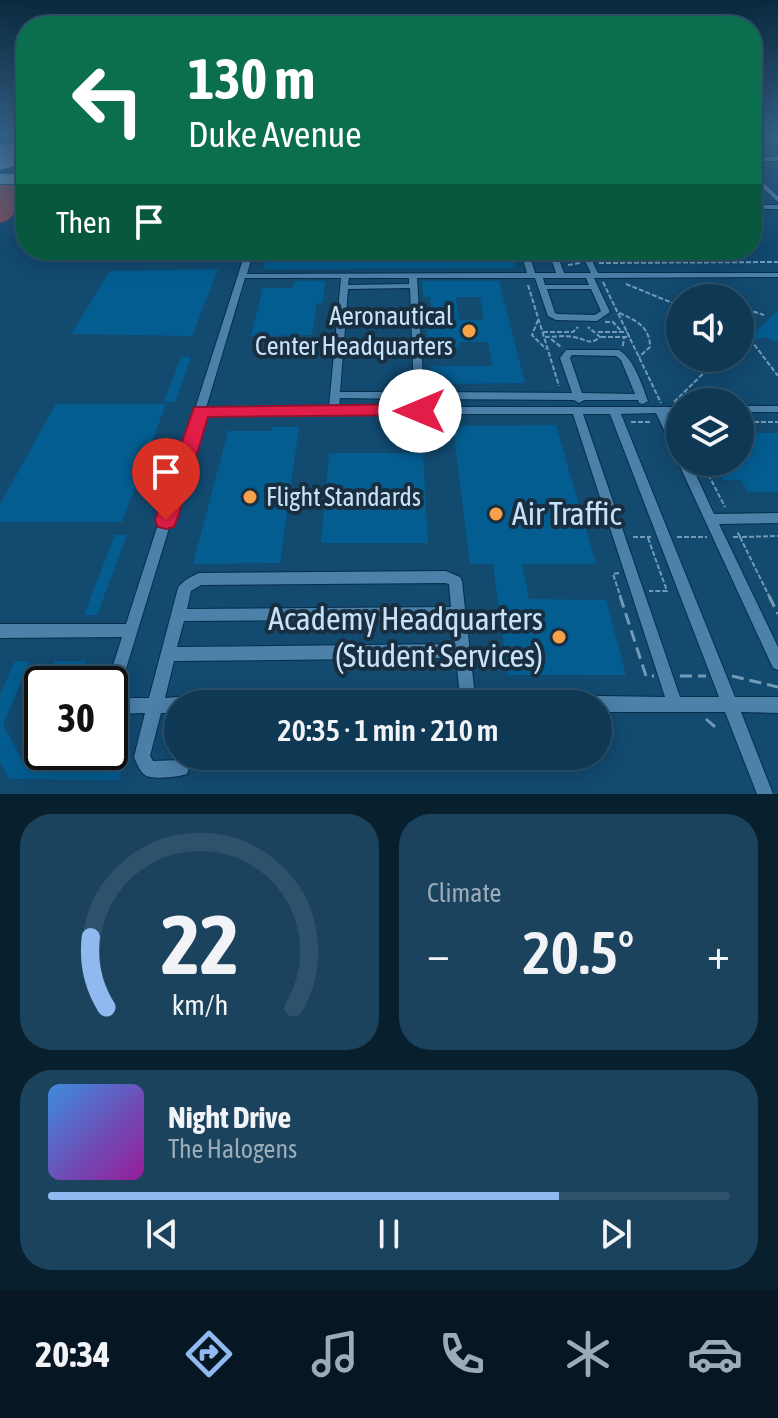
<!DOCTYPE html>
<meta charset="utf-8">
<style>
body{margin:0;font-family:"Asap Condensed",sans-serif;background:#1c435e;color:#f1f3f6;height:100vh;display:flex;flex-direction:column;font-size:30px;white-space:nowrap}
*{box-sizing:border-box;margin:0}
p{font-size:26px;color:#9bacb8}
.icon{flex:none;width:44px;height:44px;fill:none;stroke:currentColor;stroke-width:2;stroke-linecap:round;stroke-linejoin:round}
.map{position:relative;height:794px;overflow:hidden}
.details{display:flex;flex-direction:column;gap:20px;padding:20px;background:#081f2e;flex:1}
.details>*{flex:none}
.top-card{position:absolute;left:16px;top:16px;width:746px;height:244px;border-radius:32px;box-shadow:0 4px 20px #0003,0 0 0 2px #2e526b;background:#0b6e4f;color:#fff;overflow:hidden}
.controls{position:absolute;left:666px;top:284px;display:grid;gap:16px}
.controls a{display:grid;place-items:center;width:88px;height:88px;border-radius:50%;background:#0e3854;box-shadow:0 4px 20px #0003,0 0 0 2px #2e526b;font-size:40px}
.speed{position:absolute;left:24px;top:666px;display:flex;gap:16px;font-size:40px;font-weight:700;text-align:center}
.speed>*{display:grid;place-content:center;width:104px;height:104px;border-radius:50%;background:#0e3854;box-shadow:0 4px 20px #0003,0 0 0 2px #2e526b;line-height:1}
.speed .limit{border:4px solid #111;border-radius:12px;background:#fff;color:#111}
.pin{position:absolute;display:grid;place-items:center;width:68px;height:68px;color:#fff;margin:-82px -34px;border-radius:50% 50% 50% 0;rotate:-45deg;box-shadow:0 0 8px #0007}
.pin .icon{rotate:45deg}
.me{position:absolute;width:88px;margin:-44px;rotate:270deg;stroke-linejoin:round;filter:drop-shadow(0 0 6px #0008)}
.turn{display:flex;align-items:center;gap:28px;height:168px;padding:0 40px;font-size:36px}
.turn .icon{width:104px;height:104px;stroke-width:2.5}
.turn b{display:block;font-size:56px;line-height:68px}
.then{display:flex;align-items:center;height:76px;padding:0 40px;background:#0003;gap:16px;font-size:30px}
.big{font-size:60px;font-weight:600;line-height:1.1}
.details .widget{flex:1;display:flex;flex-direction:column;justify-content:center;gap:12px;min-width:0;padding:0 28px;border-radius:32px;background:#1c435e}
.details .dial{align-items:center;gap:0}
.dial svg{height:208px;overflow:visible;fill:none;stroke:#2e526b;stroke-width:7;stroke-linecap:round;text-anchor:middle}
.dial text{fill:#f1f3f6;stroke:none}
.song{display:flex;align-items:center;gap:24px}
.cover{width:96px;height:96px;border-radius:12px;background:linear-gradient(135deg,hsl(210 70% 55%),hsl(300 70% 35%))}
.played{height:8px;border-radius:4px;background:linear-gradient(90deg,#90b9f0 75%,#2e526b 75%)}
.keys{display:flex;justify-content:space-around;direction:ltr}
.heat{display:flex;justify-content:space-between;align-items:center;font-size:44px;direction:ltr}
.details .tiles{flex:1;display:grid;gap:20px;grid-template-columns:1fr 1fr}
.widget:last-child{grid-column:span 2}
.trip{position:absolute;left:164px;top:690px;width:448px;height:80px;border-radius:40px;background:#0e3854;box-shadow:0 4px 20px #0003,0 0 0 2px #2e526b;font-weight:600;line-height:80px;text-align:center}
.tabs{display:flex;height:128px;justify-content:space-around;align-items:center;background:#061622;color:#9bacb8}
.tabs .icon{width:56px;height:56px}
.tabs .on{color:#90b9f0}
.tabs b{font-size:36px;color:#f1f3f6}
.map>svg:first-child{display:block}
.green{fill:#7e4957}
.lines{fill:none;stroke-linecap:round;stroke-linejoin:round}
.taxiway{fill:#628dac;fill-rule:evenodd}
.runway{fill:#628dac;fill-rule:evenodd}
.building{fill:#035d90;fill-rule:evenodd}
.minor-casing{stroke:#042f4b;stroke-width:2}
.path-far1{stroke:#729bb8;stroke-width:2;stroke-dasharray:5 2;stroke-linecap:butt}
.path{stroke:#729bb8;stroke-width:3;stroke-dasharray:12 6;stroke-linecap:butt}
.minor{fill:#4c81aa;fill-rule:evenodd}
.route{fill:#e11d48;stroke:#92132f;stroke-width:2}
.poi-dot{fill:#f7a149;stroke:#192f40;stroke-width:3}
.labels{text-anchor:middle;stroke-width:8;stroke-linejoin:round;paint-order:stroke}
.poi-label{font-size:26px;fill:#c8e3f9;stroke:#192f40;text-anchor:end}
.near-poi-label{font-size:32px;fill:#c8e3f9;stroke:#192f40;text-anchor:start}
</style>
<div class="map">
<svg width="778" height="794" viewBox="0 0 778 794">
<rect width="100%" height="100%" fill="#124a70"/>
<path class="green" d="M0,185H26V201L8,220L0,223Z"/>
<g class="lines">
<rect class="taxiway" x="0" y="174" width="26" height="10"/>
<path class="runway" d="M26,138V163L0,170V144Z"/>
</g>
<g class="building">
<path d="M269,250H510L516,268L264,269Z"/>
<path d="M218,269L192,336L71,334L110,271Z"/>
<path d="M295,281H325L323,303H317L312,335L251,336L263,288H293Z"/>
<path d="M422,281H499L525,383L432,384L430,366H493L488,342H459L460,347H428L426,315H432L430,297H423ZM456,297H480L484,320H459Z"/>
<path d="M778,310V342L765,337L744,344Z"/>
<path d="M181,357H191L175,402H164Z"/>
<path d="M56,404H166L122,522H0V504Z"/>
<path d="M556,425L596,564H522L529,599L606,600L626,675H508L493,564H470L453,426Z"/>
<path d="M272,427H299L280,563L193,564L228,431H272Z"/>
<path d="M740,433H778V492H748L741,480H723L714,462H740Z"/>
<path d="M329,453H423L428,543H321Z"/>
<path d="M115,535H127L97,615H84Z"/>
<path d="M15,661H30L3,725L23,762L123,763L119,780L9,779L0,762V695Z"/>
<path d="M54,661H86L80,676L74,677L71,684H52L54,678H47Z"/>
</g>
<g class="lines">
<g class="minor-casing">
<g id="minor">
<path d="M0,136H4L0,138Z"/>
<rect x="752" y="157" width="26" height="4"/>
<path d="M752,173L778,196V202L752,178Z"/>
<rect x="752" y="205" width="26" height="4"/>
<path d="M246,250H254L247,274L527,273L520,250H528L535,273H556L548,250H556L564,273H591L579,250H587L598,273H778V277L594,278L610,312L597,321L556,320L548,316L535,278H417L424,392L572,393L560,358L566,350H619C634,359 642,385 648,401L643,404L639,403L638,400H584L579,403L574,400L424,399L425,407H680V413H667L680,441V457L676,456L675,453L656,413L621,414L735,697H778V713L741,712L773,794H757L725,712H598V704H590L593,699L598,696L665,697L573,414H204L117,698H149L178,588C182,581 192,576 199,573L446,571L460,577L462,581L465,609L467,613L466,616L475,696H490L495,699L498,704H444L447,699L452,696H460L456,658L174,661L165,698L178,697L183,700L185,704H178V713H161L150,756L153,761L181,760L187,762L189,768L187,774C179,777 151,780 145,775C140,772 136,762 134,757L145,713L110,714V684H107L122,637L0,638V624H126ZM245,278H341L329,407L206,408ZM349,278H409V284L348,285ZM543,278H586L589,285H545ZM410,288L414,392H340L348,289ZM547,289H591L601,311L595,315L558,314L555,313ZM572,355L616,356L621,360L635,394L582,393L570,358ZM340,398L414,399L415,407H339ZM583,414H610L719,697H680ZM445,583L449,584L451,607L187,609L191,591L201,585ZM452,619L455,644L177,647L184,621Z"/>
<rect x="740" y="406" width="38" height="6"/>
<path d="M680,459V462H690L714,514L778,513V523L719,524L778,647V670L773,668L678,462Z"/>
</g>
</g>
<g class="path-far1">
<path d="M596,250L602,263"/>
<path d="M599,263L778,262"/>
<path d="M568,265L580,263"/>
<path d="M603,282L661,403"/>
<path d="M712,283L722,298"/>
<path d="M626,284L680,306"/>
<path d="M528,285L559,386"/>
<path d="M740,307L764,315"/>
<path d="M619,313C636,320 650,327 650,347L639,357"/>
<path d="M538,320L532,335L546,349"/>
<path d="M605,322H613L622,332"/>
<path d="M740,324L743,328"/>
<path d="M543,332H573L578,327"/>
<path d="M598,332H627"/>
<path d="M545,337C554,337 565,335 574,337C586,339 589,346 600,337L588,327"/>
<path d="M601,337H630"/>
<path d="M551,339L561,347"/>
<path d="M750,339L778,376"/>
<path d="M623,346L624,337"/>
<path d="M686,393L697,402"/>
<path d="M674,402L719,358"/>
<path d="M631,422H652"/>
<path d="M740,422H778"/>
<path d="M702,462L725,507"/>
<path d="M633,537H651"/>
<path d="M677,537H707"/>
<path d="M733,537H740L737,531"/>
<path d="M648,538L667,591H649"/>
<path d="M619,573L613,574L621,598"/>
<path d="M770,598L740,537L778,536"/>
</g>
<g class="path">
<path d="M620,596L646,676H654"/>
<path d="M769,596L778,614"/>
<path d="M680,676H706"/>
<path d="M732,676L778,687"/>
<path d="M706,719L715,727"/>
</g>
<use href="#minor" class="minor"/>
</g>
<linearGradient id="sky" x2="0" y2="1"><stop stop-color="#0a293e"/><stop offset="0.55" stop-color="#336086"/><stop offset="1" stop-color="#336086" stop-opacity="0"/></linearGradient>
<rect width="778" height="247" fill="url(#sky)"/>
<path class="route" d="M420,404L427,406L430,411L427,415L208,417L177,520L174,527L166,529L158,527L155,520L194,407Z"/>
<g class="poi-dot">
<circle cx="469" cy="331" r="8"/>
<circle cx="250" cy="497" r="8"/>
<circle cx="496" cy="514" r="8"/>
<circle cx="559" cy="637" r="8"/>
</g>
<g class="labels">
<g class="poi-label">
<text x="453" y="325">Aeronautical<tspan x="453" dy="30">Center Headquarters</tspan></text>
<text x="266" y="506" text-anchor="start">Flight Standards</text>
</g>
<g class="near-poi-label">
<text x="512" y="525">Air Traffic</text>
<text x="543" y="630" text-anchor="end">Academy Headquarters<tspan x="543" dy="37">(Student Services)</tspan></text>
</g>
</g>
</svg>
<div class="controls">
<a><svg class="icon" aria-label="sound" viewBox="0 0 24 24"><path d="M4 9h4l5-4v14l-5-4H4zM17 9q2 3 0 6"/></svg></a>
<a><svg class="icon" aria-label="layers" viewBox="0 0 24 24"><path d="M12 4l9 5-9 5-9-5zM3 14l9 5 9-5"/></svg></a>
</div>
<div class="speed"><div class="limit">30</div></div>
<div class="pin" style="left:166px;top:520px;background:#d93025"><svg class="icon" aria-label="arrive" viewBox="0 0 24 24"><path d="M6 21V4h12l-3 4 3 4H6"/></svg></div>
<svg class="me" style="left:420px;top:411px" viewBox="-20 -20 40 40"><circle r="19" fill="#fff"/><path d="M0-13L10 11 0 6-10 11z" fill="#e11d48"/></svg>
<div class="trip">20:35 · 1 min · 210 m</div>
<div class="top-card">
<div class="turn"><svg class="icon" aria-label="left" viewBox="0 0 24 24"><path d="M17 20v-9H6M10 6l-5 5 5 5"/></svg><div><b>130 m</b>Duke Avenue</div></div>
<div class="then">Then<svg class="icon" aria-label="arrive" viewBox="0 0 24 24"><path d="M6 21V4h12l-3 4 3 4H6"/></svg></div>
</div>
</div>
<section class="details">
<div class="tiles">
<div class="widget dial"><svg viewBox="0 0 100 80">
<path d="M14 69A42 42 0 1 1 86 69"/>
<path d="M14 69A42 42 0 0 1 8 42" stroke="#90b9f0"/>
<text x="50" y="56" font-size="32" font-weight="700">22</text>
<text x="50" y="72" font-size="11">km/h</text>
</svg></div>
<div class="widget"><p>Climate</p>
<div class="heat"><a>−</a><b class="big">20.5°</b><a>+</a></div>
</div>
<div class="widget">
<div class="song"><i class="cover"></i><div><b>Night Drive</b><p>The Halogens</p></div></div>
<div class="played"></div>
<div class="keys"><svg class="icon" aria-label="previous" viewBox="0 0 24 24"><path d="M18 5L8 12l10 7zM5 5v14"/></svg><svg class="icon" aria-label="pause" viewBox="0 0 24 24"><path d="M8 5v14M16 5v14"/></svg><svg class="icon" aria-label="next" viewBox="0 0 24 24"><path d="M6 5l10 7-10 7zM19 5v14"/></svg></div>
</div>
</div>
</section>
<nav class="tabs">
<b>20:34</b>
<svg class="icon on" aria-label="directions" viewBox="0 0 24 24"><path d="M12 3l9 9-9 9-9-9zM9 14v-3h6M13 9l2 2-2 2"/></svg>
<svg class="icon" aria-label="music" viewBox="0 0 24 24"><path d="M9 18V5l10-2v13"/><circle cx="6" cy="18" r="3"/><circle cx="16" cy="16" r="3"/></svg>
<svg class="icon" aria-label="phone" viewBox="0 0 24 24"><path d="M5 4h4l2 5-3 2q2 4 5 5l2-3 5 2v4C11 20 4 13 5 4z"/></svg>
<svg class="icon" aria-label="climate" viewBox="0 0 24 24"><path d="M12 3v18M4 7l16 10M4 17L20 7"/></svg>
<svg class="icon" aria-label="car" viewBox="0 0 24 24"><path d="M5 17H2v-5l4-1 3-4h7l3 4 3 1v5h-3M9 17h6M6 11h13"/><circle cx="7" cy="17" r="2"/><circle cx="17" cy="17" r="2"/></svg>
</nav>
